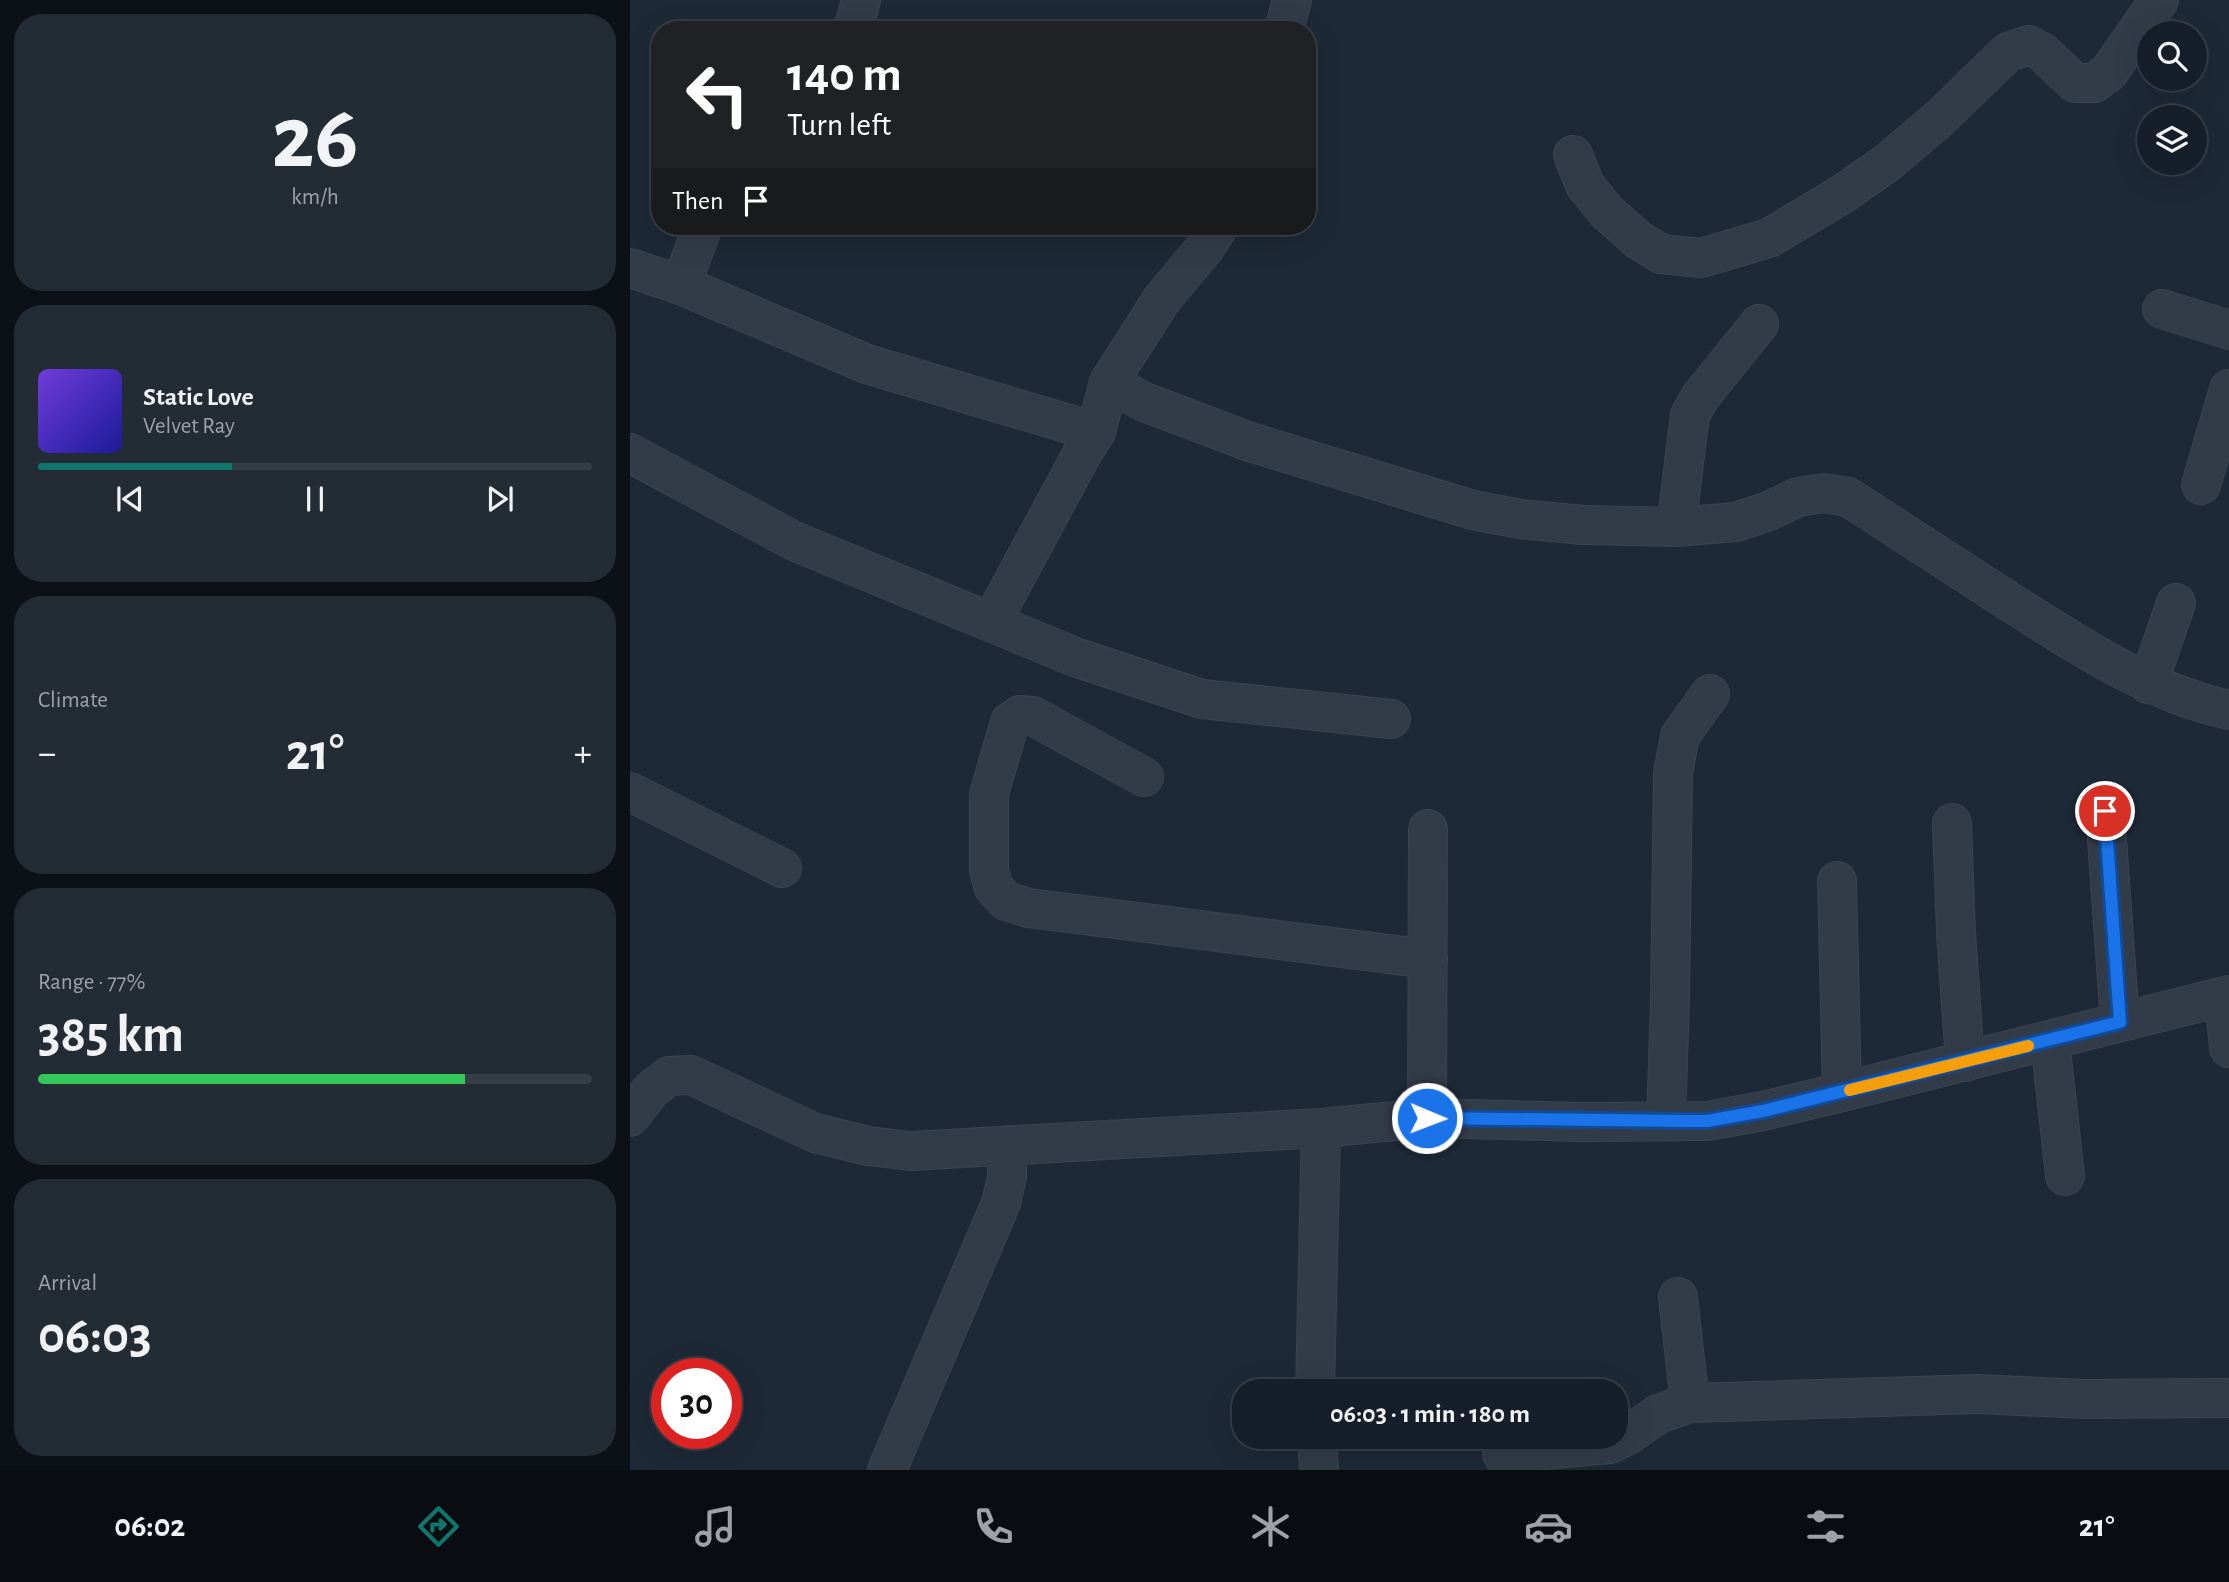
<!DOCTYPE html>
<meta charset="utf-8">
<style>
body{margin:0;font-family:"Alegreya Sans",sans-serif;background:#232c35;color:#f1f3f6;height:100vh;display:flex;flex-direction:column;font-size:26px;white-space:nowrap}
*{box-sizing:border-box;margin:0}
p{font-size:23px;color:#9ea2a8}
.icon{flex:none;width:38px;height:38px;fill:none;stroke:currentColor;stroke-width:2;stroke-linecap:round;stroke-linejoin:round}
.map{position:relative;flex:1;overflow:hidden}
.panel{display:flex;flex-direction:column;gap:14px;padding:14px;background:#0c1117;width:630px}
.panel>*{flex:none}
.guide{position:absolute;left:21px;top:21px;width:665px;height:214px;border-radius:28px;box-shadow:0 7px 28px #0002,0 0 0 2px #353d46;background:#202124;color:#fff;overflow:hidden}
.fabs{position:absolute;left:1507px;top:21px;display:grid;gap:14px}
.fabs a{display:grid;place-items:center;width:70px;height:70px;border-radius:50%;background:#161f29;box-shadow:0 7px 28px #0002,0 0 0 2px #353d46;font-size:35px}
.speed{position:absolute;left:21px;top:1358px;display:flex;gap:14px;font-size:35px;font-weight:700;text-align:center}
.speed>*{display:grid;place-content:center;width:91px;height:91px;border-radius:50%;background:#161f29;box-shadow:0 7px 28px #0002,0 0 0 2px #353d46;line-height:1}
.speed .limit{border:10px solid #d22;background:#fff;color:#111}
.pin{position:absolute;display:grid;place-items:center;width:60px;height:60px;color:#fff;margin:-30px;border:4px solid #fff;border-radius:50%;box-shadow:0 2px 7px #0007}
.me{position:absolute;width:77px;margin:-38px;rotate:91deg;stroke-linejoin:round;filter:drop-shadow(0 0 5px #0008)}
.turn{display:flex;align-items:center;gap:24px;height:147px;padding:0 21px;font-size:32px}
.turn .icon{width:91px;height:91px;stroke-width:2.5}
.turn b{display:block;font-size:49px;line-height:60px}
.then{display:flex;align-items:center;height:66px;padding:0 21px;background:#0003;gap:14px;font-size:26px}
.big{font-size:52px;font-weight:700;line-height:1.1}
.panel .widget{flex:1;display:flex;flex-direction:column;justify-content:center;gap:10px;min-width:0;padding:0 24px;border-radius:28px;background:#232c35}
.panel .dial{align-items:center;gap:0}
.dial b{font-size:91px;line-height:1}
.song{display:flex;align-items:center;gap:21px}
.cover{width:84px;height:84px;border-radius:10px;background:linear-gradient(135deg,hsl(260 70% 55%),hsl(240 70% 35%))}
.played{height:7px;border-radius:4px;background:linear-gradient(90deg,#0f766e 35%,#353d46 35%)}
.keys{display:flex;justify-content:space-around;direction:ltr}
.heat{display:flex;justify-content:space-between;align-items:center;font-size:38px;direction:ltr}
.charge{height:10px;border-radius:5px;background:linear-gradient(90deg,#34c759 77%,#353d46 0)}
.trip{position:absolute;left:602px;top:1379px;width:396px;height:70px;border-radius:28px;background:#161f29;box-shadow:0 7px 28px #0002,0 0 0 2px #353d46;font-weight:700;line-height:70px;text-align:center}
.dock{display:flex;height:112px;justify-content:space-around;align-items:center;background:#090c10;color:#9ea2a8}
.dock .icon{width:49px;height:49px}
.dock .on{color:#0f766e}
.dock b{font-size:32px;color:#f1f3f6}
main{display:flex;flex:1;min-height:0}
.map>svg:first-child{display:block}
.lines{fill:none;stroke-linecap:round;stroke-linejoin:round}
.minor-casing{stroke:#3b4451;stroke-width:40}
.minor{stroke:#323b48;stroke-width:38}
.route-casing{stroke:#114b97;stroke-width:18}
.route{stroke:#1a73e8;stroke-width:12}
.slow{stroke:#f59e0b;stroke-width:12}
</style>
<main>
<section class="panel">
<div class="widget dial"><b>26</b><p>km/h</p></div>
<div class="widget">
<div class="song"><i class="cover"></i><div><b>Static Love</b><p>Velvet Ray</p></div></div>
<div class="played"></div>
<div class="keys"><svg class="icon" aria-label="previous" viewBox="0 0 24 24"><path d="M18 5L8 12l10 7zM5 5v14"/></svg><svg class="icon" aria-label="pause" viewBox="0 0 24 24"><path d="M8 5v14M16 5v14"/></svg><svg class="icon" aria-label="next" viewBox="0 0 24 24"><path d="M6 5l10 7-10 7zM19 5v14"/></svg></div>
</div>
<div class="widget"><p>Climate</p>
<div class="heat"><a>−</a><b class="big">21°</b><a>+</a></div>
</div>
<div class="widget"><p>Range · 77%</p><b class="big">385 km</b><div class="charge"></div></div>
<div class="widget"><p>Arrival</p><b class="big">06:03</b></div>
</section>
<div class="map">
<svg width="1599" height="1470" viewBox="0 0 1599 1470">
<rect width="100%" height="100%" fill="#1e2937"/>
<g class="lines">
<g class="minor-casing">
<g id="minor">
<path d="M223,30L231,0"/>
<path d="M654,30L662,0"/>
<path d="M943,155L955,185L976,211L1007,239L1031,254L1071,258L1139,238L1211,195L1257,163L1311,117L1378,52L1399,45L1412,52L1445,83H1464L1479,72L1529,0"/>
<path d="M0,268L51,285L237,364L466,432"/>
<path d="M51,285L73,226"/>
<path d="M1532,309L1599,330"/>
<path d="M479,382L512,401L620,442L843,510L890,519L953,525L1046,527L1106,522L1139,511L1168,497L1194,493L1218,497C1272,532 1326,567 1380,602C1449,646 1518,692 1599,710"/>
<path d="M0,453L164,541L445,657L572,699L761,719"/>
<path d="M1571,485L1599,389"/>
<path d="M1046,527L1060,415L1071,396L1129,324"/>
<path d="M362,621L453,452L466,432L479,382L532,299L574,249L589,226"/>
<path d="M1518,684L1546,603"/>
<path d="M514,777L403,716L390,715L380,722L359,794V871L364,888L376,901L399,908L798,959"/>
<path d="M0,792L152,868"/>
<path d="M1475,811L1490,1022"/>
<path d="M1322,823L1326,932L1335,1062"/>
<path d="M1207,881L1212,1092"/>
<path d="M1594,997L1599,1048"/>
<path d="M1420,1040L1435,1176"/>
<path d="M0,1117L21,1090L39,1076L61,1075L185,1133L238,1146L281,1151L691,1128L797,1118L953,1122L1077,1121L1133,1111L1212,1092L1599,995"/>
<path d="M797,1118L798,829"/>
<path d="M1036,1121L1040,1001L1043,773L1050,736L1080,694"/>
<path d="M1048,1297L1060,1403"/>
<path d="M685,1391L691,1128"/>
<path d="M687,1437L689,1470"/>
<path d="M872,1454L980,1444L1000,1434L1028,1414L1060,1403L1347,1394L1455,1399L1599,1398"/>
<path d="M257,1470L371,1203L377,1177V1145"/>
</g>
</g>
<use href="#minor" class="minor"/>
</g>
<g class="lines">
<g class="route-casing">
<path id="route" d="M797,1118L1057,1121H1077L1133,1111L1490,1022L1475,811"/>
</g>
<use href="#route" class="route"/>
<path class="slow" d="M1220,1090L1398,1046"/>
</g>
</svg>
<div class="fabs">
<a><svg class="icon" aria-label="search" viewBox="0 0 24 24"><circle cx="10" cy="10" r="6"/><path d="M15 15l6 6"/></svg></a>
<a><svg class="icon" aria-label="layers" viewBox="0 0 24 24"><path d="M12 4l9 5-9 5-9-5zM3 14l9 5 9-5"/></svg></a>
</div>
<div class="speed"><div class="limit">30</div></div>
<div class="pin" style="left:1475px;top:811px;background:#d93025"><svg class="icon" aria-label="arrive" viewBox="0 0 24 24"><path d="M6 21V4h12l-3 4 3 4H6"/></svg></div>
<svg class="me" style="left:797px;top:1118px" viewBox="-20 -20 40 40"><circle r="17" fill="#1a73e8" stroke="#fff" stroke-width="3"/><path d="M0-11L8 9 0 5-8 9z" fill="#fff"/></svg>
<div class="trip">06:03 · 1 min · 180 m</div>
<div class="guide">
<div class="turn"><svg class="icon" aria-label="left" viewBox="0 0 24 24"><path d="M17 20v-9H6M10 6l-5 5 5 5"/></svg><div><b>140 m</b>Turn left</div></div>
<div class="then">Then<svg class="icon" aria-label="arrive" viewBox="0 0 24 24"><path d="M6 21V4h12l-3 4 3 4H6"/></svg></div>
</div>
</div>
</main>
<nav class="dock">
<b>06:02</b>
<svg class="icon on" aria-label="directions" viewBox="0 0 24 24"><path d="M12 3l9 9-9 9-9-9zM9 14v-3h6M13 9l2 2-2 2"/></svg>
<svg class="icon" aria-label="music" viewBox="0 0 24 24"><path d="M9 18V5l10-2v13"/><circle cx="6" cy="18" r="3"/><circle cx="16" cy="16" r="3"/></svg>
<svg class="icon" aria-label="phone" viewBox="0 0 24 24"><path d="M5 4h4l2 5-3 2q2 4 5 5l2-3 5 2v4C11 20 4 13 5 4z"/></svg>
<svg class="icon" aria-label="climate" viewBox="0 0 24 24"><path d="M12 3v18M4 7l16 10M4 17L20 7"/></svg>
<svg class="icon" aria-label="car" viewBox="0 0 24 24"><path d="M5 17H2v-5l4-1 3-4h7l3 4 3 1v5h-3M9 17h6M6 11h13"/><circle cx="7" cy="17" r="2"/><circle cx="17" cy="17" r="2"/></svg>
<svg class="icon" aria-label="filters" viewBox="0 0 24 24"><path d="M4 7h16M4 17h16"/><circle cx="9" cy="7" r="2"/><circle cx="15" cy="17" r="2"/></svg>
<b>21°</b>
</nav>
